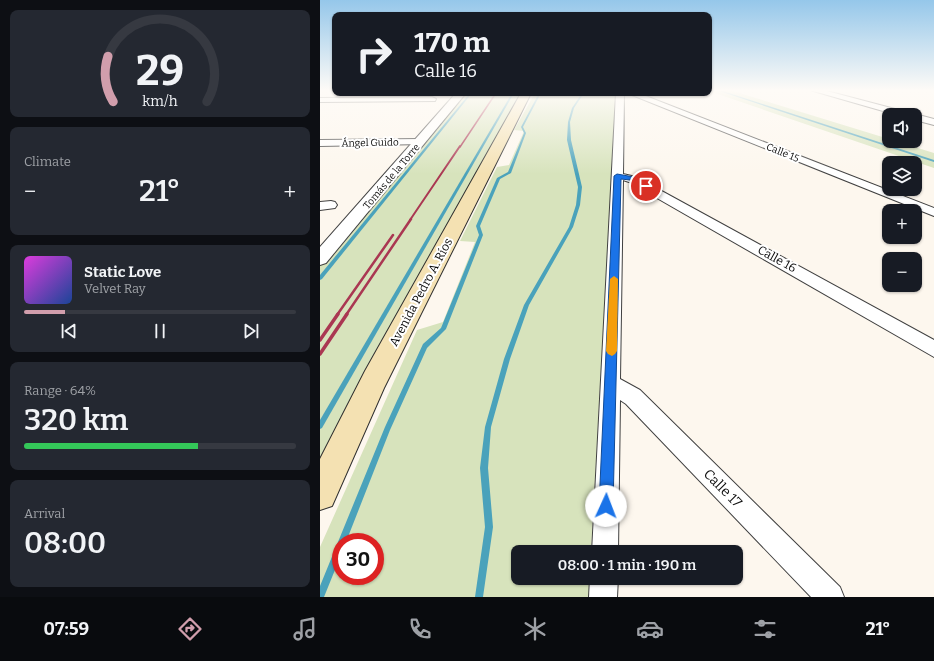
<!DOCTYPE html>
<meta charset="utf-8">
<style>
body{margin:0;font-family:Bitter,serif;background:#242831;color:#f1f3f6;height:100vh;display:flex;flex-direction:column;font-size:15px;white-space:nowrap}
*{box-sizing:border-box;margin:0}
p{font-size:13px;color:#9ea1a6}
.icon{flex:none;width:22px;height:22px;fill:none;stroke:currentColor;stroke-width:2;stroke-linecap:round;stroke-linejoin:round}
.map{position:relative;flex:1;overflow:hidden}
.drawer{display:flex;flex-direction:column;gap:10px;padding:10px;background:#0d0f14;width:320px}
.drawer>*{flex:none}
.guide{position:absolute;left:12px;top:12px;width:380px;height:84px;border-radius:8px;box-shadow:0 1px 3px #0004;background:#171b24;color:#f1f3f6;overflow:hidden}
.buttons{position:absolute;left:562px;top:108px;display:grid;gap:8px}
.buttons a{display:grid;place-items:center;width:40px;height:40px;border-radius:8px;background:#171b24;box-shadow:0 1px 3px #0004;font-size:20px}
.speed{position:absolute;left:12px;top:533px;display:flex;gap:8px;font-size:20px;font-weight:700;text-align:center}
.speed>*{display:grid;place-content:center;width:52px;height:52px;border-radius:50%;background:#171b24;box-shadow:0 1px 3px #0004;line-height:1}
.speed .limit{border:6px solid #d22;background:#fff;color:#111}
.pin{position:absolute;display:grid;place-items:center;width:34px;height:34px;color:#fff;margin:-17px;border:2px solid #fff;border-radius:50%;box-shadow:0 1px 4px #0007}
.me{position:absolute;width:44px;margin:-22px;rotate:2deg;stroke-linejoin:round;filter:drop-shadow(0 0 3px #0008)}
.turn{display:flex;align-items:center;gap:14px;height:84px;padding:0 16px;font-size:18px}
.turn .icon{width:52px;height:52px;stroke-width:2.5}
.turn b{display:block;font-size:28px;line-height:34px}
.big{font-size:30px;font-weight:600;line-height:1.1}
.drawer .card{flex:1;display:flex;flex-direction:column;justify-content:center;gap:6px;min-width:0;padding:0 14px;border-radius:8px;background:#242831}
.drawer .dial{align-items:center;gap:0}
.dial svg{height:104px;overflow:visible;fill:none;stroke:#363941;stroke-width:7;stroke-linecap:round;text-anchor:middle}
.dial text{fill:#f1f3f6;stroke:none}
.song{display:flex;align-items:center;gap:12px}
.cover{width:48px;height:48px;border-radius:6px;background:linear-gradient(135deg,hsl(300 70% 55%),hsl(220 70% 35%))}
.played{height:4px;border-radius:2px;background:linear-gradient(90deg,#d19eac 15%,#363941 15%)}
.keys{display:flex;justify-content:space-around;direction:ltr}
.heat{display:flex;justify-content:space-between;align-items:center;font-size:22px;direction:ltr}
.charge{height:6px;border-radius:3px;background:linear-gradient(90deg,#34c759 64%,#363941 0)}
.trip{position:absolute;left:191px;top:545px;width:232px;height:40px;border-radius:8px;background:#171b24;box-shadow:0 1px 3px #0004;font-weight:600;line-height:40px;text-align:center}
.menu{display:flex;height:64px;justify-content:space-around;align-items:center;background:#090b0e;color:#9ea1a6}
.menu .icon{width:28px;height:28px}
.menu .selected{color:#d19eac}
.menu b{font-size:18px;color:#f1f3f6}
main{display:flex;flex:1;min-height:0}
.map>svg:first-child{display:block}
.green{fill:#d7e3bc;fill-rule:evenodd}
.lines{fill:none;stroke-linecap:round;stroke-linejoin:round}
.stream{fill:#4aa2bb;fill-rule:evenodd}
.minor-casing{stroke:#404040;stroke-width:2}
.tertiary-casing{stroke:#404040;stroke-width:2}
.secondary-casing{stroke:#2f2f2f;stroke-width:2}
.minor{fill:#fff;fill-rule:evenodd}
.tertiary{fill:#fff;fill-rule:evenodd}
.secondary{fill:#f4e1b2;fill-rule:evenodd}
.rail-far3{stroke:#aa3752;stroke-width:1.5}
.rail-far2{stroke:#aa3752;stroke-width:2}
.rail-far1{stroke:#aa3752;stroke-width:2.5}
.rail{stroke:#aa3752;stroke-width:3.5}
.route{fill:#1a73e8;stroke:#114b97}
.slow{fill:#f59e0b}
.labels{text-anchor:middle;stroke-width:4;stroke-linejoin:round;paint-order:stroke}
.far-street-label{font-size:10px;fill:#0d0d0d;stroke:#fff}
.street-label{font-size:12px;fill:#0d0d0d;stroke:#fff}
.near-street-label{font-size:14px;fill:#0d0d0d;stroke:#fff}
</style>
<main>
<section class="drawer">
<div class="card dial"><svg viewBox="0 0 100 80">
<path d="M14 69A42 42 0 1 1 86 69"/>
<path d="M14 69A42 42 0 0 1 10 34" stroke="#d19eac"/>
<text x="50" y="56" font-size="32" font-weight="700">29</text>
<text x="50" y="72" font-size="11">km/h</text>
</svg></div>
<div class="card"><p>Climate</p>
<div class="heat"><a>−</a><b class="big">21°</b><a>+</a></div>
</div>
<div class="card">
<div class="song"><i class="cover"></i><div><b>Static Love</b><p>Velvet Ray</p></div></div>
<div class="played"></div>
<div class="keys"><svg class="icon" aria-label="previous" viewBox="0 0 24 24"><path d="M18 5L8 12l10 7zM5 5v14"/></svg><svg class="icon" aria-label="pause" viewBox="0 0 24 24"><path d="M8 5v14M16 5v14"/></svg><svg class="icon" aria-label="next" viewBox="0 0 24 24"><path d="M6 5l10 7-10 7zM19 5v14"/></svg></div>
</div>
<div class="card"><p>Range · 64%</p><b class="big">320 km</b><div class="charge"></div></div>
<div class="card"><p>Arrival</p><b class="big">08:00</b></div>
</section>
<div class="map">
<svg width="614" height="597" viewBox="0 0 614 597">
<rect width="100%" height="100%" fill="#fdf7ee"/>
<g class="green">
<path d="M389,91H413L569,139V141H575L614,153V168Z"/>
<path d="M141,93H206L0,494V259Z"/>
<path d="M215,93H296L271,552H198V578H270L269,597H0V547L97,330L123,322L155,242L140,241L177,167L189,165L204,131L194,130ZM21,542H55V576H21Z"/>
</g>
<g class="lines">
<g class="stream">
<path d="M396,90H400L614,160V162Z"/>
<path d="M150,93H152L2,279L0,280V275Z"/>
<path d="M192,93H194L2,428L0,429V420Z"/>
<path d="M219,93H221L203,127L206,133L191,173L180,179L160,226L163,235L126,329L107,348L70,430L26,542H21V555L4,597H0V586L65,427L103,344L121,328L159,235L156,226L177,178L188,172L204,133L201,127Z"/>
<path d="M262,93H264L254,108L250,122L251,140L262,187L260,205L253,227L209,305L190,359L171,427L168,468L173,527L163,597H155L165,527L160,468L165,427L184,359L204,305L249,227L256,205L258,187L247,140L248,122L252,108Z"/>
</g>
<g class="minor-casing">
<g id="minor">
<path d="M490,90H503L590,113L591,115H577Z"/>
<path d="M296,93H304L303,174L316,177L614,340V357L309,182L303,180L300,379L320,390L520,587L524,597H491L306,404L300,400L298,552H272Z"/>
<path d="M307,93H318L614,208V216Z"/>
<path d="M112,97L116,99L115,101L0,102V98Z"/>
<path d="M595,114L614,119V125L595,120V115H593Z"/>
<path d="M100,139L103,140L105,142L103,144L0,146V140Z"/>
<path d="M11,201L15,202L17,205L15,208L0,210V202Z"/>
<path d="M270,578H298L297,597H269Z"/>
</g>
</g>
<g class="tertiary-casing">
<path id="tertiary" d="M136,93H146L6,263L0,265V247Z"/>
</g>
<g class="secondary-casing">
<path id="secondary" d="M201,93H211L64,388L12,506L0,510V459L45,371Z"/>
</g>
<use href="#minor" class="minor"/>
<use href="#tertiary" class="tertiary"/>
<use href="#secondary" class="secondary"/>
<path class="rail-far3" d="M140,147L176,93"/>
<path class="rail-far2" d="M90,220L140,146"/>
<g class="rail-far1">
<path d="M17,315L73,235"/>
<path d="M26,315L91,219"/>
</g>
<g class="rail">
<path d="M0,340L18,314"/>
<path d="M0,354L27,314"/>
</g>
</g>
<linearGradient id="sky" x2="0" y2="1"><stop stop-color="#95c7ea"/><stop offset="0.52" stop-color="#fefbf7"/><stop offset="1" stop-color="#fefbf7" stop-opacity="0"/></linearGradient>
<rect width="614" height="174" fill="url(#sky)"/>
<path class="route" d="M297,174L314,177L329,186L323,187L310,180L301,179L293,506L291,511L286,513L282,511L279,506L294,176Z"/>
<path class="slow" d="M294,276L298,279L297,351L295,354L292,356L288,354L286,351L290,279Z"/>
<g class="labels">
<g class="far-street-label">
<text transform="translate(50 142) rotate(-1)" y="4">Ángel Guido</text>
<text transform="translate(463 152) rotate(22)" y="4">Calle 15</text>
<text transform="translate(71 176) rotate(-50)" y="4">Tomás de la Torre</text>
</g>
<g class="street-label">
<text transform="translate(457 259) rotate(29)" y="4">Calle 16</text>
<text transform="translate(101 292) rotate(-62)" y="4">Avenida Pedro A. Ríos</text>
</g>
<g class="near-street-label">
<text transform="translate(403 488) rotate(45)" y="5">Calle 17</text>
</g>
</g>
</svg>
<div class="buttons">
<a><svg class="icon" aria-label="sound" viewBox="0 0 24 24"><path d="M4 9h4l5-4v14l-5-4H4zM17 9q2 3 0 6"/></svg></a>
<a><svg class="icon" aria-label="layers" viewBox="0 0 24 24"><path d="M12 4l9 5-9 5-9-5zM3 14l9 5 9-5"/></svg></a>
<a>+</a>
<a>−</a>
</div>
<div class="speed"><div class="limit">30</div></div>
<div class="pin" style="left:326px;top:186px;background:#d93025"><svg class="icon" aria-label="arrive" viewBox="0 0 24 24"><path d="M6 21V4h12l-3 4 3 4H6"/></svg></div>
<svg class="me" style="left:286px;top:506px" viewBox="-20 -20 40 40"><circle r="19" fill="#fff"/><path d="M0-13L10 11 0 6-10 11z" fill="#1a73e8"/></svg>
<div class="trip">08:00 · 1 min · 190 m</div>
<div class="guide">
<div class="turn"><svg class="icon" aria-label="right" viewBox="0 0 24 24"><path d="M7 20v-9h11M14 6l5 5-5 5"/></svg><div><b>170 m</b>Calle 16</div></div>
</div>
</div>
</main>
<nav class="menu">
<b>07:59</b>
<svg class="icon selected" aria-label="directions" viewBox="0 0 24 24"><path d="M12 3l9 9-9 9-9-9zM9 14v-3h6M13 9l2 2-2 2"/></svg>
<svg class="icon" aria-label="music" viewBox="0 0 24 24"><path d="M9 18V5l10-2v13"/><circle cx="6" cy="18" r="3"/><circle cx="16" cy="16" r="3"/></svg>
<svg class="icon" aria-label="phone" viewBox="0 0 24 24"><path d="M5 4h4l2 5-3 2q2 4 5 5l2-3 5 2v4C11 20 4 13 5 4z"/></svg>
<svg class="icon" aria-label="climate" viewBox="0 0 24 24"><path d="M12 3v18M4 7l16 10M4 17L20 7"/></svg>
<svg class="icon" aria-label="car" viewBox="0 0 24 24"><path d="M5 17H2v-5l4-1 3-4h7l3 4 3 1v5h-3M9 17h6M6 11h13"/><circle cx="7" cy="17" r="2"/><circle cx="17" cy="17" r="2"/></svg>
<svg class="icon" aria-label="filters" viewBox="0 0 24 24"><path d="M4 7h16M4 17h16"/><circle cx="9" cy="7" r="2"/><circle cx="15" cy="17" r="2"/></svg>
<b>21°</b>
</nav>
